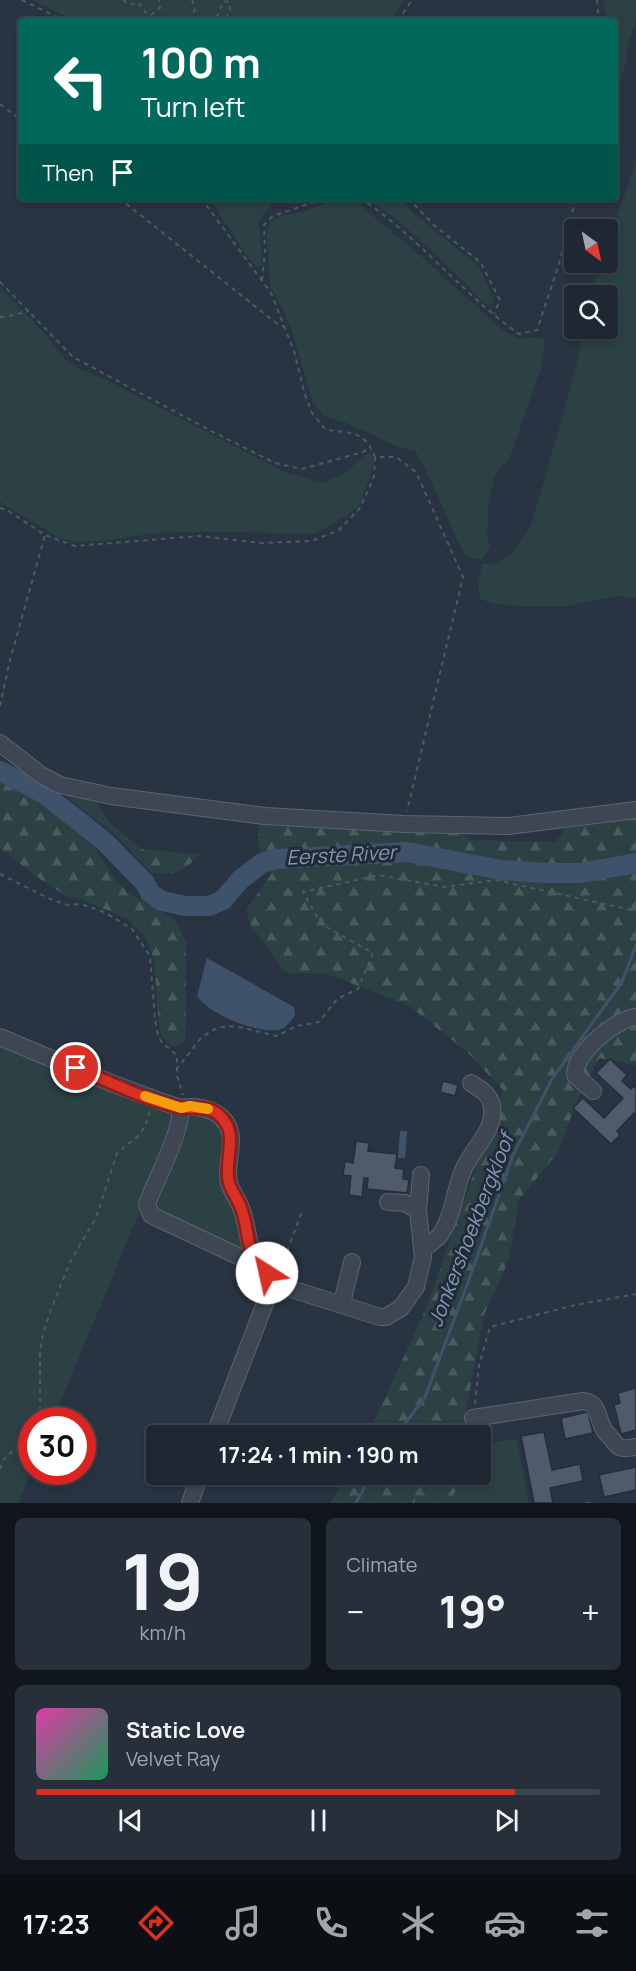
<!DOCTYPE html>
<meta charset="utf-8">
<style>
body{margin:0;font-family:Manrope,sans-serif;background:#272f3a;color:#f1f3f6;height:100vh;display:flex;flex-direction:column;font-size:22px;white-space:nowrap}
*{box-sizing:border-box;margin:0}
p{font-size:20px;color:#a1a5ac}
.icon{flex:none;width:33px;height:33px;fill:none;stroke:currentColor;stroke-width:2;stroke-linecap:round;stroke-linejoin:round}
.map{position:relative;height:1503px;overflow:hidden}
.sheet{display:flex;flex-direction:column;gap:15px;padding:15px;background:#11151c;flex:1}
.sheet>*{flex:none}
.top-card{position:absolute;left:18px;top:18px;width:600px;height:183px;border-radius:6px;box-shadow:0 3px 9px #0003,0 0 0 2px #3c444d;background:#00695c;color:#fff;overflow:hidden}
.needle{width:39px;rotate:147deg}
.buttons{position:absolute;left:564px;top:219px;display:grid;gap:12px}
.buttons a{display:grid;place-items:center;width:54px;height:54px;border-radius:6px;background:#1f2732;box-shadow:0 3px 9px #0003,0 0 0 2px #3c444d;font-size:30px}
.speed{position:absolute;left:18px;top:1407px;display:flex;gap:12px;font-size:30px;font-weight:700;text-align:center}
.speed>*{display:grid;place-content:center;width:78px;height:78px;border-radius:50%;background:#1f2732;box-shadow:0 3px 9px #0003,0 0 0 2px #3c444d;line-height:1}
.speed .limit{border:9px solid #d22;background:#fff;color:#111}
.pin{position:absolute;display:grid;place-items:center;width:51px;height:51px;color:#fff;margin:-26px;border:3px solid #fff;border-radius:50%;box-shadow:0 2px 6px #0007}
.me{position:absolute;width:66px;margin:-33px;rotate:325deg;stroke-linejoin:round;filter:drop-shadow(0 0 4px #0008)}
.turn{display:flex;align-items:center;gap:21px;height:126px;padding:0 24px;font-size:27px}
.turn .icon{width:78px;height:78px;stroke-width:2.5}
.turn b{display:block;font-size:42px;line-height:51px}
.then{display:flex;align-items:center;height:57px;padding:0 24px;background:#0003;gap:12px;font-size:22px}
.big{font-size:45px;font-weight:700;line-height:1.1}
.sheet .widget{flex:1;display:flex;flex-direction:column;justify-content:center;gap:9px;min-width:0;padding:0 21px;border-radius:9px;background:#272f3a}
.sheet .dial{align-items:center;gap:0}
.dial b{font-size:78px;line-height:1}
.song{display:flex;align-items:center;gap:18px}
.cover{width:72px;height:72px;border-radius:9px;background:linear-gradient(135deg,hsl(320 70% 55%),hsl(150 70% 35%))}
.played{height:6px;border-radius:3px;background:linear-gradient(90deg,#d93025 85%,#3c444d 85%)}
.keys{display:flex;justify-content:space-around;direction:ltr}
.heat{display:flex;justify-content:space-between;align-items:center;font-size:33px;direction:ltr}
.sheet .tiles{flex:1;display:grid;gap:15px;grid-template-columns:1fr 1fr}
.widget:last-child{grid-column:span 2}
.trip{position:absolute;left:146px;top:1425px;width:345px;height:60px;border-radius:6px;background:#1f2732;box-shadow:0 3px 9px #0003,0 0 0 2px #3c444d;font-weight:700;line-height:60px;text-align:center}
.tab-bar{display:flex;height:96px;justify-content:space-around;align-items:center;background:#0c1014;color:#a1a5ac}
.tab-bar .icon{width:42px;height:42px}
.tab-bar .selected{color:#d93025}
.tab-bar b{font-size:27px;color:#f1f3f6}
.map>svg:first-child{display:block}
.grass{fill:#2b4143}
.forest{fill:url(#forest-firs)}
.water{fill:#3f526b}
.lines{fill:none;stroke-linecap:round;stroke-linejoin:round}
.stream{stroke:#3f526b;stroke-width:3}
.river{stroke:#3f526b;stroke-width:20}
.building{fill:#4f5b6b;stroke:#242d3a;stroke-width:1.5}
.minor-casing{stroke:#5b6470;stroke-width:18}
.path{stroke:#495d60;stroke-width:2;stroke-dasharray:4.5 4.5;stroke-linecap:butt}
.minor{stroke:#3d4652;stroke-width:16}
.route-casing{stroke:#8d1f18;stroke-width:15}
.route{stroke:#d93025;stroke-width:10}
.slow{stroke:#f59e0b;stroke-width:10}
.labels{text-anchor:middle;stroke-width:6;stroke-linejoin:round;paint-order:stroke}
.water-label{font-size:20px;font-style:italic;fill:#8398b2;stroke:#212b38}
</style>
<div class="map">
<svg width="636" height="1503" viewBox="0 0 636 1503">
<defs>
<pattern id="forest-firs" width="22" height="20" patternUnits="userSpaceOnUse" patternTransform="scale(1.5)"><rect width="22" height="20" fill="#2b4143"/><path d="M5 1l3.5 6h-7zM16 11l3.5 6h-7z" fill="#485b5d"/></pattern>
</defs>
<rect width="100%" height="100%" fill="#293442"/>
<g class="grass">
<path d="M33,0H404L391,21H75Z"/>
<path d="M603,0H636V20L627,45V60L615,98V21H607Z"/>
<path d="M636,162V598L616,596L567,606H519L494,604L480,599L478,586L482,564L496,563L512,554L531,525L563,415L580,350L583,329L608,328V296L590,295L601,263L608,262V242Z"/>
<path d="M209,198H271L268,210L259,220L262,265L258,267L252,263Z"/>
<path d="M340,198H351L358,201L367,211L421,256L502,330C506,332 511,336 515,337C526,341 535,334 545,340L542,365L510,457L495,475L489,498L487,535L490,547L483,558L473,559L464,554L424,466L415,451L398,447L349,424L324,416L313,402L292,331L283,309L271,289L266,237L269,224L274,218L305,211Z"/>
<path d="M367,198H401L411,211L479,267L493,298V303L490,305L485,304C449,266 410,227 367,198Z"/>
<path d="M0,287L48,337L64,358L77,368L103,378L282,471L323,483L346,472L368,453L372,455L374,464L361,502L357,508L347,515L315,534L212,532L156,533L102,541L79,542L61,539L0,502Z"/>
<path d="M66,795L98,802C103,821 127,837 142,849L134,855C116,830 87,817 66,795Z"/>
<path d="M0,1040L177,1110L173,1131L53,1420H32L31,1471L18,1503H0Z"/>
<path d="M188,1110L220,1120L249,1257L154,1214L151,1202Z"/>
<path d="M517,1439L529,1503H447L469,1475L480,1474V1460L484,1444Z"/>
</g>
<g class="forest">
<path d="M0,780L28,794L65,818L93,844L116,880L128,893L174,919L186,941V1023L185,1039L180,1045L171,1046L161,1035L159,1027L154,959L146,938L128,919L83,900L64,895L34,875L6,852L0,849Z"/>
<path d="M636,816V1065L599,1058L577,1101L558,1152L519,1200L509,1259L484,1315L465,1417L486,1427L482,1458L480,1460V1436L368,1435L427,1306L503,1090L467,1052L408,1005L327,974L285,973L250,924L246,910L272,873L258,847L259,820L452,827L471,840L556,842L567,826Z"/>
<path d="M142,849L193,854L202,853C193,862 181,873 167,874C161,874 157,872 151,873L134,855Z"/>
<path d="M348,1475V1474L469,1475L447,1503H330Z"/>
</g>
<g class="water">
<path d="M207,958L294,1007L295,1015C291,1021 286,1029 278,1030C256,1033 210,1015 197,996Z"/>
<path d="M400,1131H407L405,1158H398Z"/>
</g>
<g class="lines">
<g class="stream">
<path d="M396,1436L425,1397L470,1277L513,1155L552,1079L622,982L636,945"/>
<path d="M356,1503L372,1474"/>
</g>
<path class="river" d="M0,771L43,793L104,841L145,883L150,893L162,901L185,906H209L223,900L240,880L262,863L277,859L407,852L501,870L547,873H581L636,863"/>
</g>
<g class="building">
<path d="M610,1059L627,1075L622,1081L631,1089L636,1085V1116L634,1113L617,1131L620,1135L611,1144L573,1108L583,1098L604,1118L623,1098L596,1073Z"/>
<path d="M443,1081L458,1085L455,1096L440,1092Z"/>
<path d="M356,1141L369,1143L368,1151L397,1154L395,1168L404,1169L403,1179L409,1180L407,1193L367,1189L368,1178H364L362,1197L349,1195L351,1176L343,1175L345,1161L353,1163Z"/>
<path d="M636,1388V1430L621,1434L614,1405L620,1403L618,1393Z"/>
<path d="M588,1412L593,1433L565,1439L561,1418Z"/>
<path d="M544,1432L552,1470L580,1464L583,1481L550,1488L553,1503H534L521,1436Z"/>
<path d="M636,1467V1490L604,1497L599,1475Z"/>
</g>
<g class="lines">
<g class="minor-casing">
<g id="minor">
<path d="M0,743L41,775L60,785L111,796L265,816L404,824L508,826L636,810"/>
<path d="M0,1037C59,1062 120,1088 181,1108C180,1136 157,1177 147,1204L151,1215L257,1265L276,1282L288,1288L380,1317H386L401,1308L416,1287L423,1257L418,1210L421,1175"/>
<path d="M593,1091L575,1075C575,1053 615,1019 636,1017"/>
<path d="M181,1108C204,1104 231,1113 231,1141C231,1154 226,1169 229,1183C231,1191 238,1199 241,1208C249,1227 247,1247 257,1265"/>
<path d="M388,1202L405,1203L418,1210"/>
<path d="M422,1250C428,1245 435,1241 440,1235C453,1217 454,1193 462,1173C470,1150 496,1132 492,1106C490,1094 480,1089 471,1083"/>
<path d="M342,1303L352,1262"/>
<path d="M473,1418L583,1401C598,1403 597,1414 602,1426C604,1431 607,1434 611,1438C620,1450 621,1449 636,1447"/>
<path d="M214,1436L269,1293L276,1282"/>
<path d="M190,1503L200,1474"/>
</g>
</g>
<g class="path">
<path d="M22,0L65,21"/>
<path d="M123,0L130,5L138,2L145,12L151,15L160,8L159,0"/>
<path d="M192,0L195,8L192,21"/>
<path d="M597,0L599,21"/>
<path d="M208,21L218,15L224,1L229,2L230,8L225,21"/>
<path d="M245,21H253"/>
<path d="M283,21H285"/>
<path d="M398,21L412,0"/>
<path d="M0,104L21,120"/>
<path d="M119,198L276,323L285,327"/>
<path d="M201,198L271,293L294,351L305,395L312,413L326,430C351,433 364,430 375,457"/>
<path d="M360,198C418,236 462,294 519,334L537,330L559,264L576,198"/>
<path d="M408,198L434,225L481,263L500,300L494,314"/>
<path d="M262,280L265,253L264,225L273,216L326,198"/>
<path d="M0,282L73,357L215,433L275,463L302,469L363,452L371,447"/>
<path d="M0,317H5L29,311"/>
<path d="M0,508L7,510L45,535L75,546L199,536L261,543L312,541L339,530L360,508L374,477L375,457H396L416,472L463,577L407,811"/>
<path d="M0,706L10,660L45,535"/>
<path d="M0,874L50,899L68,905L81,904L104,912L132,929L150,956L155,1020L158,1035L162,1043L177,1055V1076L183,1095"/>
<path d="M176,1070L201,1038L215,1029L227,1026L240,1027L276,1036L297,1026L319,1022L337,999L358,989L373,953L321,924L303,892L379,875L444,887L496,880L636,911"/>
<path d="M281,1268L302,1211"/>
<path d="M475,1404L479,1365L490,1327L575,1305L636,1294"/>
<path d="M40,1420V1351L43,1334L50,1312L71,1260L96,1218L117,1153L137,1137L145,1127L150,1110"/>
<path d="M456,1436L464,1427"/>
<path d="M0,1469L4,1459L32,1432"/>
<path d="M413,1503L419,1488L428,1474"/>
<path d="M586,1503H592"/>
</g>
<use href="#minor" class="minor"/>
</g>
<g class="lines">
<g class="route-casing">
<path id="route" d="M76,1068C109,1081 144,1100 179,1107C192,1110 206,1104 218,1114C241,1133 223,1159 229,1183C232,1192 238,1199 241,1208C251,1233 243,1254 267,1273"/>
</g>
<use href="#route" class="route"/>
<path class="slow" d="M145,1096L181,1108L190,1106L208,1109"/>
</g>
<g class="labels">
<g class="water-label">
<text transform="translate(341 855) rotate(-3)" y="7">Eerste River</text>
<text transform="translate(471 1230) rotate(-69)" y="7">Jonkershoekbergkloof</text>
</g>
</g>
</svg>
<div class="buttons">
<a><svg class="needle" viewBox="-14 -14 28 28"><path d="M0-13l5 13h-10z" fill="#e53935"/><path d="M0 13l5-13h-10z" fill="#a1a5ac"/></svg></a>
<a><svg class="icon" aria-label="search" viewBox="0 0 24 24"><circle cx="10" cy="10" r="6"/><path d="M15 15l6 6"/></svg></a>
</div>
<div class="speed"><div class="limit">30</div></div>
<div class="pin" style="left:76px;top:1068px;background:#d93025"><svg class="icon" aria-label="arrive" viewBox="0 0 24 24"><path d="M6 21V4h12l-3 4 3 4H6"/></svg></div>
<svg class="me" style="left:267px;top:1273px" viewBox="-20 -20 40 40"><circle r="19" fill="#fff"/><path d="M0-13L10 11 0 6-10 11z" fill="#d93025"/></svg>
<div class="trip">17:24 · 1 min · 190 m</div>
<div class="top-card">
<div class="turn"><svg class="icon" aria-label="left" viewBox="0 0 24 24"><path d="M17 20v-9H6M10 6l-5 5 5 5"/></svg><div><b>100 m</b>Turn left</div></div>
<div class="then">Then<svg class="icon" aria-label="arrive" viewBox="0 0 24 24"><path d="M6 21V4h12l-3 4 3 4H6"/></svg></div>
</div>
</div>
<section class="sheet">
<div class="tiles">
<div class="widget dial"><b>19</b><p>km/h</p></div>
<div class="widget"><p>Climate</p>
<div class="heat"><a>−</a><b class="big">19°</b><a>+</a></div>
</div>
<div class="widget">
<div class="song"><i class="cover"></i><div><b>Static Love</b><p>Velvet Ray</p></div></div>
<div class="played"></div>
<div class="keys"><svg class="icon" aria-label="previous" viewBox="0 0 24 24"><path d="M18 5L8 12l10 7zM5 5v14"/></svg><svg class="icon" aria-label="pause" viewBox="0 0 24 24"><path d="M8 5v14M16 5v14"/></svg><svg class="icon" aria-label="next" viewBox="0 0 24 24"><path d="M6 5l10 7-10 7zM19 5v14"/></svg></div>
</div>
</div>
</section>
<nav class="tab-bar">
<b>17:23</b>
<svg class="icon selected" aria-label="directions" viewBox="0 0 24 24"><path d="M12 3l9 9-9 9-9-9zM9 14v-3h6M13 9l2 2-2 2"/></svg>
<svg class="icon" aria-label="music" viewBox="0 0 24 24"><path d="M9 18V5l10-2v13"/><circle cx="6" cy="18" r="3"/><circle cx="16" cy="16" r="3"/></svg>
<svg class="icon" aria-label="phone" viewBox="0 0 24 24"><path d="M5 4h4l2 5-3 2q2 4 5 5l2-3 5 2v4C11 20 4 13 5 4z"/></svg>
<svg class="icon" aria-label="climate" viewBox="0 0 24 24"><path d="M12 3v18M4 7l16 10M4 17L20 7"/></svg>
<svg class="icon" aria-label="car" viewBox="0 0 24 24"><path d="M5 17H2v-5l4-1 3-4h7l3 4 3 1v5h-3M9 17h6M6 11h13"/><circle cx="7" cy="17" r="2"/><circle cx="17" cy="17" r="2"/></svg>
<svg class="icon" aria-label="filters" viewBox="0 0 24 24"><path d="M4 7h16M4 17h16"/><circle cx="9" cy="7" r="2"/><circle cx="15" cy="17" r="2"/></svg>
</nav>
